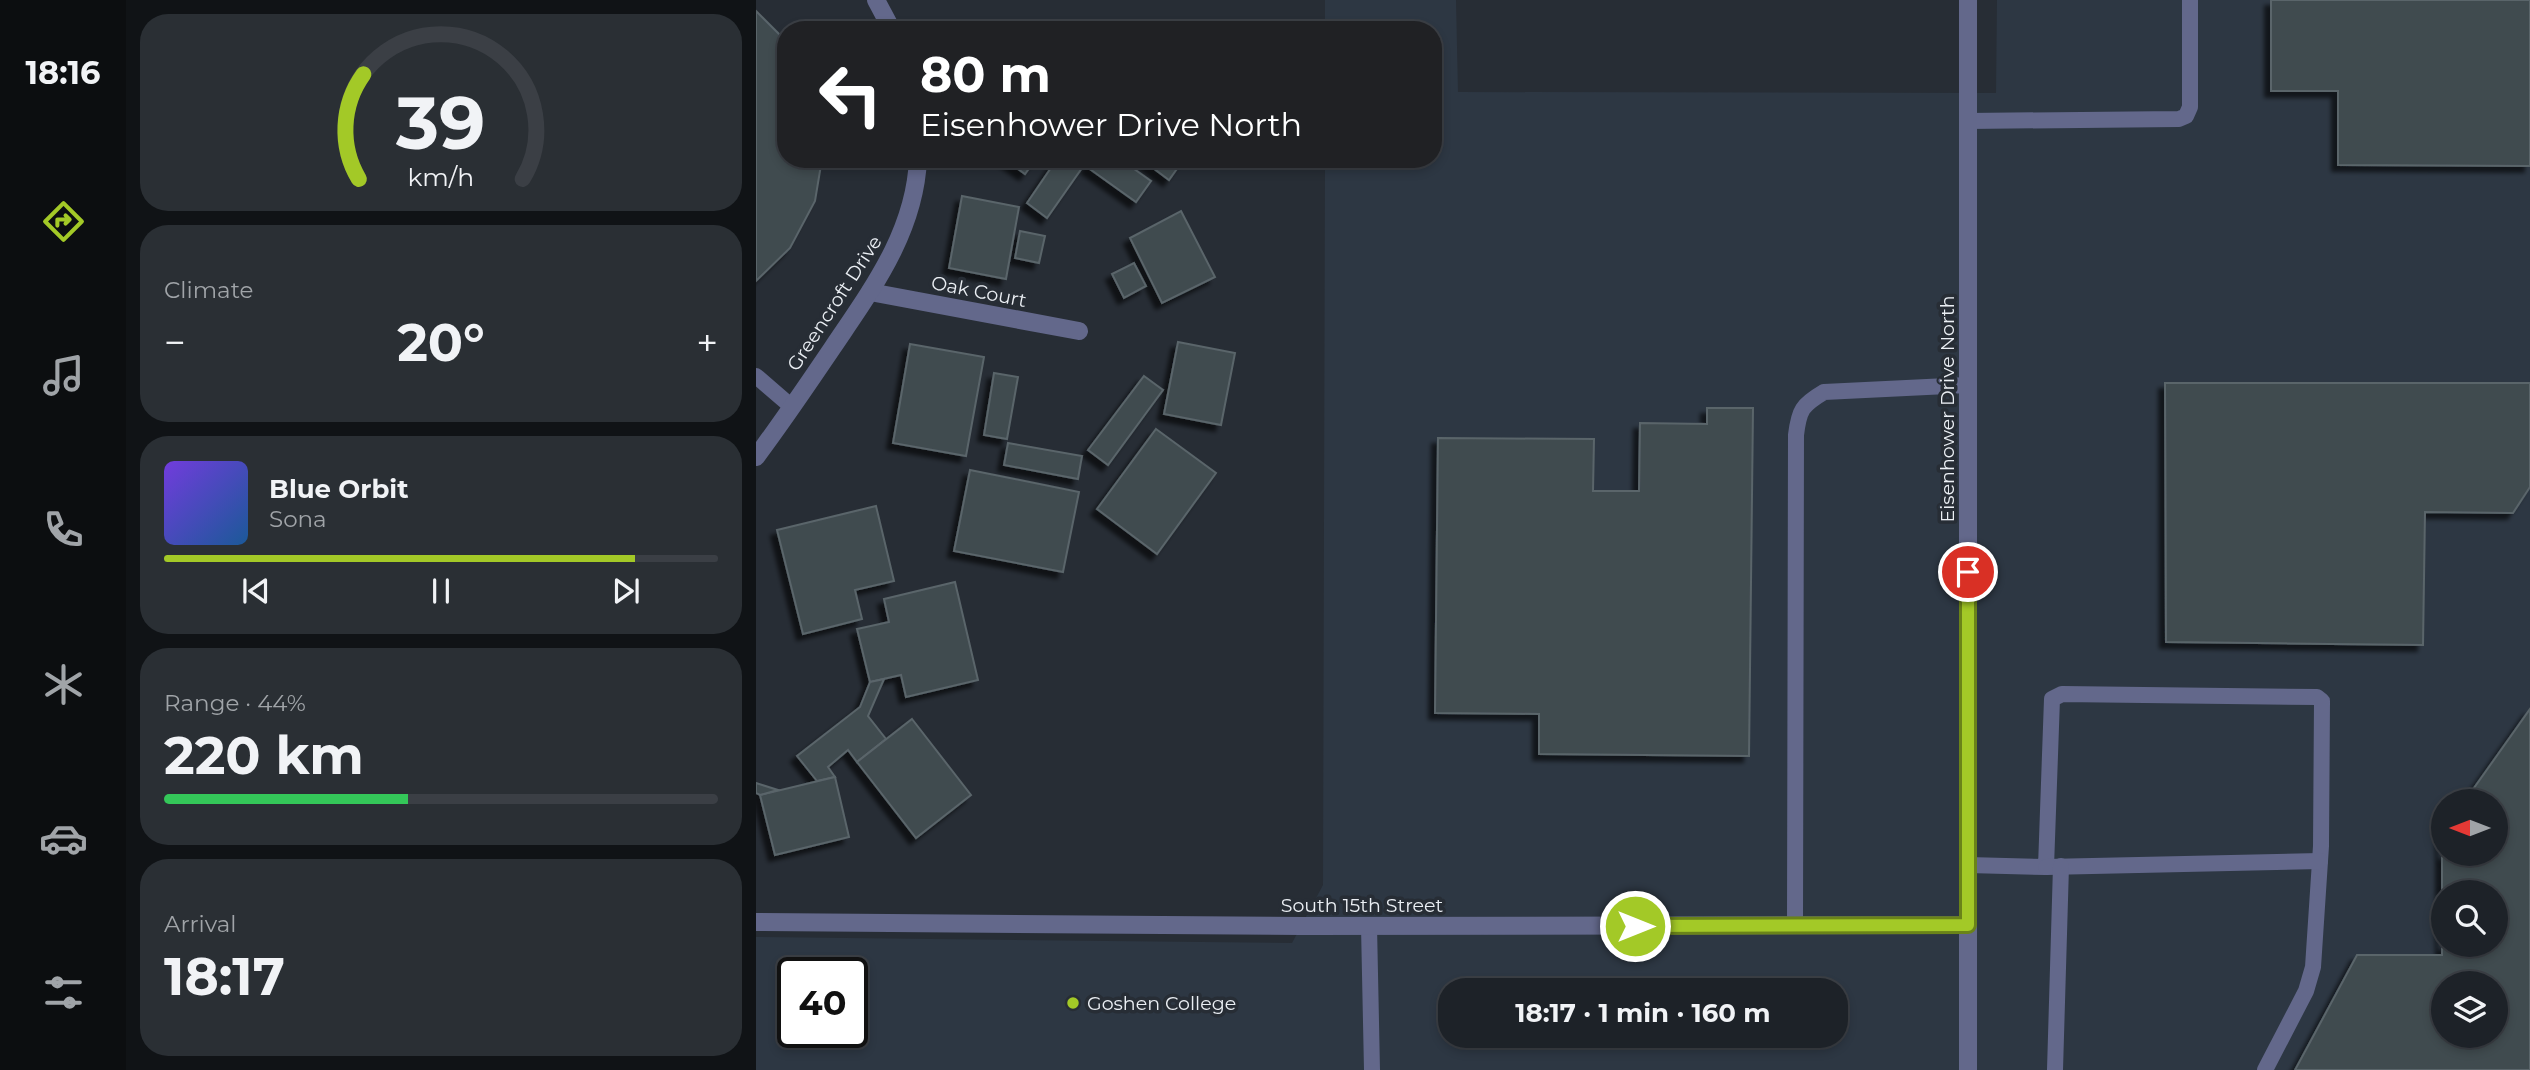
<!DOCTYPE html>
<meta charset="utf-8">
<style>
body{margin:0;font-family:Montserrat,sans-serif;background:#2a2f34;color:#f1f3f6;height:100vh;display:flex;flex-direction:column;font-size:26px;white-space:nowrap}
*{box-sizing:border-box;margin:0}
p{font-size:23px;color:#a0a4a8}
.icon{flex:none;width:38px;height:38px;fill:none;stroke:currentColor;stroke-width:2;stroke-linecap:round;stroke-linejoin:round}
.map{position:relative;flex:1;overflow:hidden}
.panel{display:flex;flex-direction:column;gap:14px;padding:14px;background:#101316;width:630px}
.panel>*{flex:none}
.hud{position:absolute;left:21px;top:21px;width:665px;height:147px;border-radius:28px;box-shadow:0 4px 10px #0003,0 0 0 2px #3b3f45;background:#202124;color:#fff;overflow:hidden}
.needle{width:46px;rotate:270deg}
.controls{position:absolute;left:1675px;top:789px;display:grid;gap:14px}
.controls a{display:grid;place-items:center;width:77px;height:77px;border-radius:50%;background:#1d2228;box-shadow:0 4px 10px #0003,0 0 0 2px #3b3f45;font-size:35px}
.speed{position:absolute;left:21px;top:957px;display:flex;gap:14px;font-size:35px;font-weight:700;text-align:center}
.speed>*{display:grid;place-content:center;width:91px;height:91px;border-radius:50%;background:#1d2228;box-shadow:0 4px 10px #0003,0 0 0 2px #3b3f45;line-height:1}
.speed .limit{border:4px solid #111;border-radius:10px;background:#fff;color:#111}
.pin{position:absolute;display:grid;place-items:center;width:60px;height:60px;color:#fff;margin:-30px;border:4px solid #fff;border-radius:50%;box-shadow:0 2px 7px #0007}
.me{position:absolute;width:77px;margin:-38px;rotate:90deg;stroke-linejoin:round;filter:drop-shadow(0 0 5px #0008)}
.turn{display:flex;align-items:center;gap:24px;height:147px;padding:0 28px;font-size:32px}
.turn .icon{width:91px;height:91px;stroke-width:2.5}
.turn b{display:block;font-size:49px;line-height:60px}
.big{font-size:52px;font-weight:700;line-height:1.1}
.panel .card{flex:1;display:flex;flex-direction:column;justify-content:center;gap:10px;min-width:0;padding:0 24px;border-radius:28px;background:#2a2f34}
.panel .dial{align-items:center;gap:0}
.dial svg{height:182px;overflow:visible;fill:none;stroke:#3b3f45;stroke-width:7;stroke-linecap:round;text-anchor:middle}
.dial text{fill:#f1f3f6;stroke:none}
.song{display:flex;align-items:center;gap:21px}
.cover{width:84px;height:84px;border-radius:10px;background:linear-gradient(135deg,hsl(260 70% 55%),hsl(210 70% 35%))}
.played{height:7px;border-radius:4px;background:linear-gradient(90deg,#a3c927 85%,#3b3f45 85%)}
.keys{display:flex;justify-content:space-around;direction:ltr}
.heat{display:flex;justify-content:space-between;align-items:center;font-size:38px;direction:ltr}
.charge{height:10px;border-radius:5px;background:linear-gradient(90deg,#34c759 44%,#3b3f45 0)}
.trip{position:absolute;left:682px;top:978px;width:410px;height:70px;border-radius:28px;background:#1d2228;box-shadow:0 4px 10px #0003,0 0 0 2px #3b3f45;font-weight:700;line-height:70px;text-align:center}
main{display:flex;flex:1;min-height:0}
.dock{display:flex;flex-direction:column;width:126px;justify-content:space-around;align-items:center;background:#0c0e10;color:#a0a4a8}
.dock .icon{width:49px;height:49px}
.dock .active{color:#a3c927}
.dock b{font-size:32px;color:#f1f3f6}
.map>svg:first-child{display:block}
.built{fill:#2d3743;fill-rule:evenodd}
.building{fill:#414b50;stroke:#5a656a;stroke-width:2;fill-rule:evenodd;filter:url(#shadow)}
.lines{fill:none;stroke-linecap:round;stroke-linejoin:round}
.service{stroke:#63688b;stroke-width:16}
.minor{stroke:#63688b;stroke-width:18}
.tertiary{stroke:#63688b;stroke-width:18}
.route-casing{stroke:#6a8319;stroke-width:18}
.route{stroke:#a3c927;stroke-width:12}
.poi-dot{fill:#a3c927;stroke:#272d35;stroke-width:2.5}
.labels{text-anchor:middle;stroke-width:7;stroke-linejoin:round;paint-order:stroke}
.street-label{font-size:19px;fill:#ebeff4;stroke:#272d35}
.poi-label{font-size:19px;fill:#ebeff4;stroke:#272d35;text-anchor:start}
</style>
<main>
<nav class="dock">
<b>18:16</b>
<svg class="icon active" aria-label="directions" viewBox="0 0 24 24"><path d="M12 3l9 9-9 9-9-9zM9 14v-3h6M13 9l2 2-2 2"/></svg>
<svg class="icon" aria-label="music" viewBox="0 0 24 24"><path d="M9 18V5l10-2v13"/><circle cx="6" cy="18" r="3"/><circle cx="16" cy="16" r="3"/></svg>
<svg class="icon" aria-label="phone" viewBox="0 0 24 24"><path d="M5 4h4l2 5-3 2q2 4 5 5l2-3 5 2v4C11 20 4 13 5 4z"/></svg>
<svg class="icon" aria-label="climate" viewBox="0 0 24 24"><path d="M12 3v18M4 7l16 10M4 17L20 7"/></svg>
<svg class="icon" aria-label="car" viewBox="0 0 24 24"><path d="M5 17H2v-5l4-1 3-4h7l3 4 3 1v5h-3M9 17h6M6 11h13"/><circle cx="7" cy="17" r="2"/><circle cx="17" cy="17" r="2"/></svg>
<svg class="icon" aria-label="filters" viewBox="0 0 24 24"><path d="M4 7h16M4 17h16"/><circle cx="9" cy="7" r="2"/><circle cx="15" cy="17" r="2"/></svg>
</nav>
<section class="panel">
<div class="card dial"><svg viewBox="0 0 100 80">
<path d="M14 69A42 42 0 1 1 86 69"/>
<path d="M14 69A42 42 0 0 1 16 23" stroke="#a3c927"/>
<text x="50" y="56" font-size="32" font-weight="700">39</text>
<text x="50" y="72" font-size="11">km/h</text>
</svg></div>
<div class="card"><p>Climate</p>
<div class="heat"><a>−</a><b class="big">20°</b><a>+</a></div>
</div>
<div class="card">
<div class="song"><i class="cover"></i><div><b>Blue Orbit</b><p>Sona</p></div></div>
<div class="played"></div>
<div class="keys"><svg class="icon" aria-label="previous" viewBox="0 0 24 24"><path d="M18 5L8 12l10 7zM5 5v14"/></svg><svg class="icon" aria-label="pause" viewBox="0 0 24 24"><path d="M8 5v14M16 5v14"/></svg><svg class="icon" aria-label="next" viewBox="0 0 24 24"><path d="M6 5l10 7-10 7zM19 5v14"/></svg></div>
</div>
<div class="card"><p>Range · 44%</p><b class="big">220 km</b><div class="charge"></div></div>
<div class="card"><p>Arrival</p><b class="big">18:17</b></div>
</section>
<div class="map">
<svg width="1774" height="1070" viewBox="0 0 1774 1070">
<defs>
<filter id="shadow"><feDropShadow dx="-6" dy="6" stdDeviation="2" flood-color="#0009"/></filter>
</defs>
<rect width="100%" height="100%" fill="#272d35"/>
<path class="built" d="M569,0H700L702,92L1240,93L1241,0H1774V1070H0V937L536,943L567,885L569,159H677V30H569ZM1687,802H1740V854H1687ZM1687,892H1740V945H1687ZM37,973H96V1032H37ZM1687,984H1740V1036H1687ZM695,990H1080V1036H695Z"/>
<g class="building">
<path d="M1515,0H1774V166L1582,165V91H1515Z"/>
<path d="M0,11L30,41V159H66L59,201L34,248L0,281Z"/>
<path d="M248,159H280L269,174Z"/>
<path d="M301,159H313L326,168L291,218L271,203Z"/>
<path d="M337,159H364L395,181L380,202L331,167Z"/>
<path d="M385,159H428L413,180Z"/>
<path d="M206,196L263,207L250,279L193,268Z"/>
<path d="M425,211L459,277L406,303L374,238Z"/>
<path d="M264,231L289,236L283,263L259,258Z"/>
<path d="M378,263L390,286L368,298L356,274Z"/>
<path d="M422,342L479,353L465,425L408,414Z"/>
<path d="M154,344L228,357L210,456L137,443Z"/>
<path d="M238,373L262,377L251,439L228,435Z"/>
<path d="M388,376L407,390L352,465L332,450Z"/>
<path d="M1409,383H1774V487L1757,513L1669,512L1667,645L1410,642Z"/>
<path d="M951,408H997L993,756L783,754V714L679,713L682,438L838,439L837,491H883L884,423L951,424Z"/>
<path d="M400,429L460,473L401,554L341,509Z"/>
<path d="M252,443L326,456L322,479L248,465Z"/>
<path d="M214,470L323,492L307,572L198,551Z"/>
<path d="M120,506L138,581L99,590L106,619L47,634L21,530Z"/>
<path d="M199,582L222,680L150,697L145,675L114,682L101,629L133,622L128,599Z"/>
<path d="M128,679L112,716L130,739L101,762L92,750L72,767L79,777L61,781L41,756L104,707L114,682Z"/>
<path d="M1774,709V1070H1539L1601,955H1686V834L1687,832V854H1740V802H1708ZM1687,892H1740V945H1687ZM1687,984H1740V1036H1687Z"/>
<path d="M156,719L215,795L160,838L101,762Z"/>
<path d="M79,777L93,837L19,855L4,795Z"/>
<path d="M0,783L22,790L4,795L0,793Z"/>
</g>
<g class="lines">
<g class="service">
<path d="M1212,121L1423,119L1430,116L1434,107V0"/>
<path d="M0,376L36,407"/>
<path d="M1212,865L1290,867L1296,699L1306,694L1561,697L1566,701L1565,846L1557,967L1550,991L1509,1070"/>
<path d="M1290,867L1564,861"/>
<path d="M1039,925L1040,435C1043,410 1046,405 1068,392L1212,385"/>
<path d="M613,926L616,1070"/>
<path d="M1299,1070L1305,866"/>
</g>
<g class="minor">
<path d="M120,0L136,30"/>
<path d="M114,292L323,331"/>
<path d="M0,457C27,421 52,384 77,347C116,289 159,232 162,159"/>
<path d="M1212,1070V925"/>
</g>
<path class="tertiary" d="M0,922L546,926L1212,925V0"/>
</g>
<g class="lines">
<g class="route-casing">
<path id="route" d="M879,926L1212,925V572"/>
</g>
<use href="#route" class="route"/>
</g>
<circle class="poi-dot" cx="317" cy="1003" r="7"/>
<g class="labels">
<g class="street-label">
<text transform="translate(223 291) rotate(11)" y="7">Oak Court</text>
<text transform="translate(78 303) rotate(-57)" y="7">Greencroft Drive</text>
<text transform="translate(1191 409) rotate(-90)" y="7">Eisenhower Drive North</text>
<text x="606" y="912">South 15th Street</text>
</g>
<g class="poi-label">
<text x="331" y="1010">Goshen College</text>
</g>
</g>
</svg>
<div class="controls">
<a><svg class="needle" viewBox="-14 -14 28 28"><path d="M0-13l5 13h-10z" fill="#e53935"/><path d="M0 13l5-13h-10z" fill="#a0a4a8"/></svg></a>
<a><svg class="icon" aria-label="search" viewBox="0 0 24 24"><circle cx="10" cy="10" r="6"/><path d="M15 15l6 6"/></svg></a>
<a><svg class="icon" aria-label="layers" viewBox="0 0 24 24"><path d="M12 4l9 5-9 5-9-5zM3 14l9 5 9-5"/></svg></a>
</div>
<div class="speed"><div class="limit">40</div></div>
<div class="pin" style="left:1212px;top:572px;background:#d93025"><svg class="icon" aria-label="arrive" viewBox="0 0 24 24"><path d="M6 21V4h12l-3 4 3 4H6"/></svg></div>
<svg class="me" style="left:879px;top:926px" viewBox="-20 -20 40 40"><circle r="17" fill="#a3c927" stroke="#fff" stroke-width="3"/><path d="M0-11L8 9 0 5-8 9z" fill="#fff"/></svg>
<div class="trip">18:17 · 1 min · 160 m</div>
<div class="hud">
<div class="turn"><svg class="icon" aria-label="left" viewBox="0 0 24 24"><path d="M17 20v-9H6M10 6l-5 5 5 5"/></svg><div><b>80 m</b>Eisenhower Drive North</div></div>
</div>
</div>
</main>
